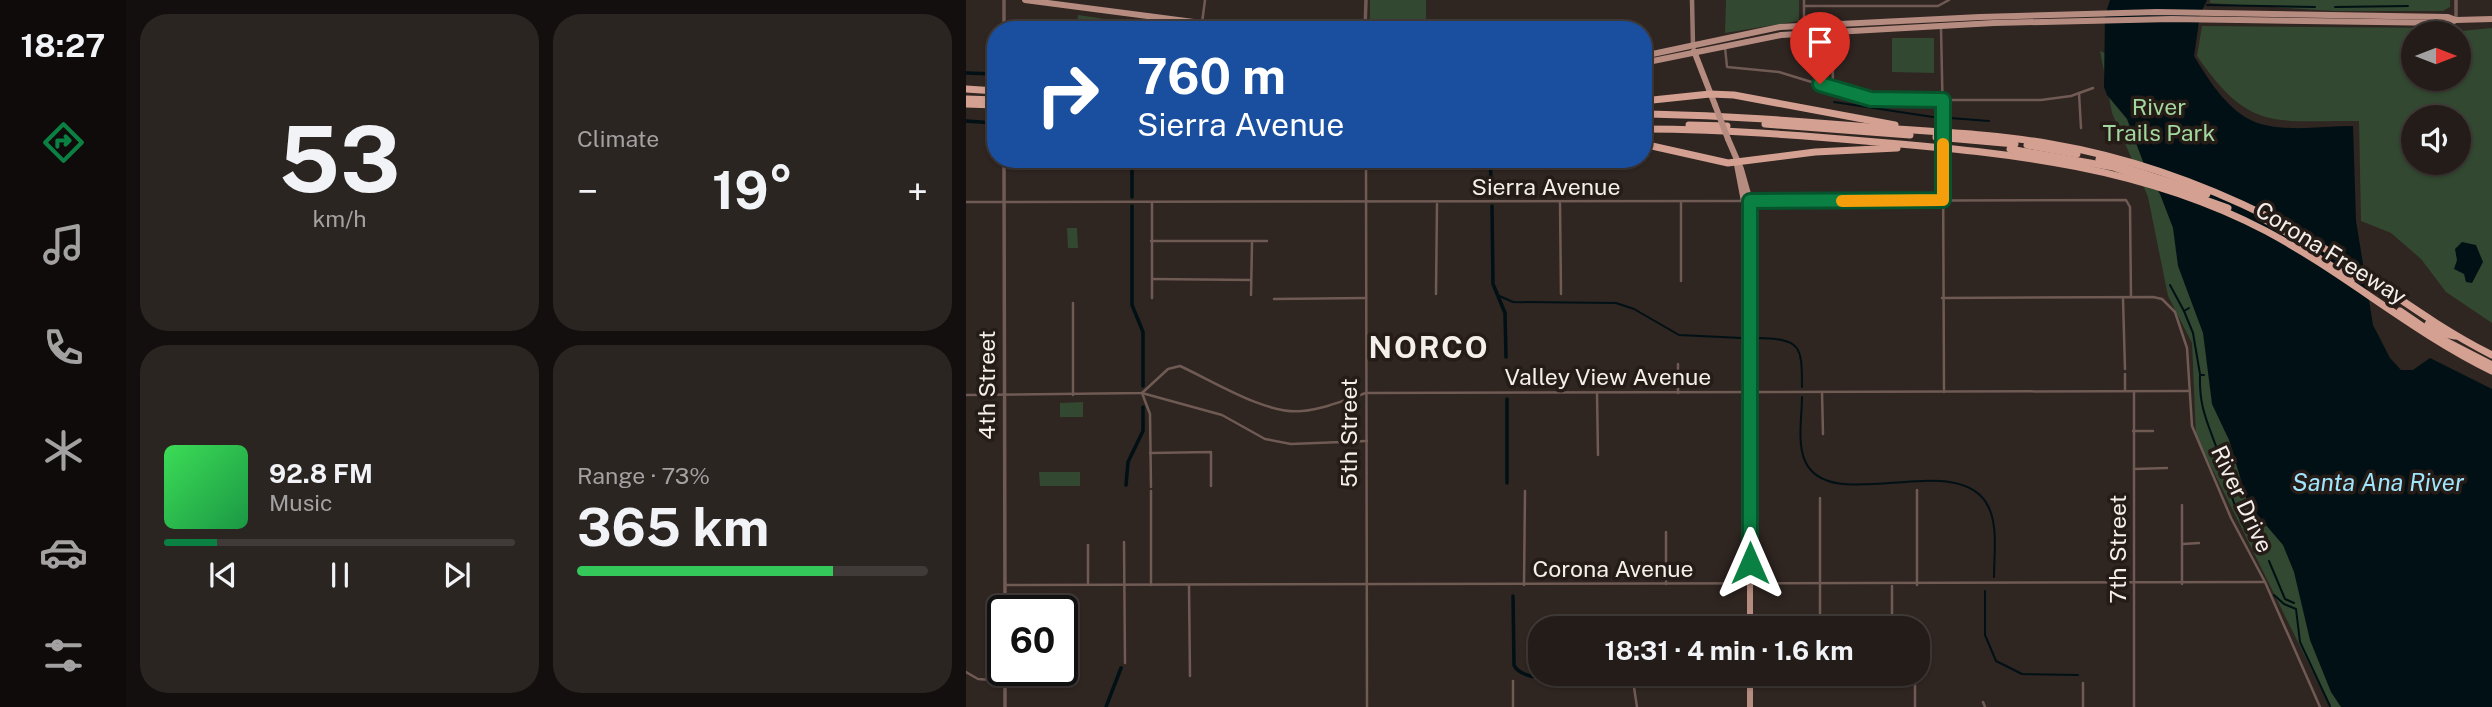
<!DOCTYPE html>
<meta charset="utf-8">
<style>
body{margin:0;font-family:"Public Sans",sans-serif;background:#2b2522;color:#f1f3f6;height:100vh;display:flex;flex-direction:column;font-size:26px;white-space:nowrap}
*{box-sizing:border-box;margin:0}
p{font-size:23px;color:#a3a1a2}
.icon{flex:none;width:38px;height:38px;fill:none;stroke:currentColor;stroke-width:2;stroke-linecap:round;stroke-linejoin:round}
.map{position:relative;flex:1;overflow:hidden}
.details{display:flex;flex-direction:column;gap:14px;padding:14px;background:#130f0e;width:840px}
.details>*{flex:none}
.hud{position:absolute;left:21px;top:21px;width:665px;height:147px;border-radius:28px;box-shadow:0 2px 5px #0004,0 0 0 2px #403a38;background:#1a4fa0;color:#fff;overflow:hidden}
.needle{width:46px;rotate:90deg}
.buttons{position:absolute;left:1435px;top:21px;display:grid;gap:14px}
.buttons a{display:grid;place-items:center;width:70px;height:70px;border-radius:50%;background:#231c19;box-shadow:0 2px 5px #0004,0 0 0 2px #403a38;font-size:35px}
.speed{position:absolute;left:21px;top:595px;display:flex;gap:14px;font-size:35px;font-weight:700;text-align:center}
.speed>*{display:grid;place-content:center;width:91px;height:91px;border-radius:50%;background:#231c19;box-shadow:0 2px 5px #0004,0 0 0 2px #403a38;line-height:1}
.speed .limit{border:4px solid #111;border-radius:10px;background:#fff;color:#111}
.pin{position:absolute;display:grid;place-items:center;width:60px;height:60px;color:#fff;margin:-72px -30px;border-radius:50% 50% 50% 0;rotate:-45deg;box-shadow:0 0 7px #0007}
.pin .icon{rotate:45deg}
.me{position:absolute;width:77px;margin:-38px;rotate:0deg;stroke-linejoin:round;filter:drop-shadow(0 0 5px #0008)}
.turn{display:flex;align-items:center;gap:24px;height:147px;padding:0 35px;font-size:32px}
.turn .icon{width:91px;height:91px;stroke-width:2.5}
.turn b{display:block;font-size:49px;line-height:60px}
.big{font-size:52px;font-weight:700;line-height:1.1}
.details .tile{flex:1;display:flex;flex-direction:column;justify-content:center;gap:10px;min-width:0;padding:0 24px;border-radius:28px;background:#2b2522}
.details .dial{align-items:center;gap:0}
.dial b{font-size:91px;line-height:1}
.song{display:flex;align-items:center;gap:21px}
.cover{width:84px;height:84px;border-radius:10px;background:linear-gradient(135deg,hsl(130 70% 55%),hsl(140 70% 35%))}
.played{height:7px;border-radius:4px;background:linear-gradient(90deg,#0b8043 15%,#403a38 15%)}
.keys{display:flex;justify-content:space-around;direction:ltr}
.heat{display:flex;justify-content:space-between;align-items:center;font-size:38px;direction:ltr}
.charge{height:10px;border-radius:5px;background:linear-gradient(90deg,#34c759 73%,#403a38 0)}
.details .tiles{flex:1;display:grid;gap:14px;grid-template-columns:repeat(2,1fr)}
.trip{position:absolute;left:562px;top:616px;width:402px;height:70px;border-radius:28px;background:#231c19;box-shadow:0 2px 5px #0004,0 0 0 2px #403a38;font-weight:700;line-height:70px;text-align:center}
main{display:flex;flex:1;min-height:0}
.dock{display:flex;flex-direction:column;width:126px;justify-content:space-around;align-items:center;background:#0e0b0a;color:#a3a1a2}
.dock .icon{width:49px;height:49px}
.dock .on{color:#0b8043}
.dock b{font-size:32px;color:#f1f3f6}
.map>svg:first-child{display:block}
.green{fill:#324830;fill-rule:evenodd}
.water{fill:#011015}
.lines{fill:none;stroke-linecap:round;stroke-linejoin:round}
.stream{stroke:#011015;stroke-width:2}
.canal{stroke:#011015;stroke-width:3.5}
.minor{stroke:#705a54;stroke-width:2.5}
.tertiary{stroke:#705a54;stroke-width:3.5}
.secondary{stroke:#98776d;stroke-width:4.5}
.primary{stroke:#b78c80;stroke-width:6}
.motorway{stroke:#d4a091;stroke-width:7}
.minor-bridge{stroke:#705a54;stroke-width:2.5}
.primary-bridge{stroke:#b78c80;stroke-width:6}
.route-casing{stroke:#07532c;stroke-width:18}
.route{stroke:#0b8043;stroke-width:12}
.slow{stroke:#f59e0b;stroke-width:12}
.labels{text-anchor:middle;stroke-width:7;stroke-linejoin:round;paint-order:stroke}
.park-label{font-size:23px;fill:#a2d79e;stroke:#251c17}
.street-label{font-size:23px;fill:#f5efeb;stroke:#251c17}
.water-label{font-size:24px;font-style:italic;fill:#9fe5fd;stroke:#251c17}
.district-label{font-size:30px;font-weight:bold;letter-spacing:2px;fill:#f5efeb;stroke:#251c17}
</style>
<main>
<nav class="dock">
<b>18:27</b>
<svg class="icon on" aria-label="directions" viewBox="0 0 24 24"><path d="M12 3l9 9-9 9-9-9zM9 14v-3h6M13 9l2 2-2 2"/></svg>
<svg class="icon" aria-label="music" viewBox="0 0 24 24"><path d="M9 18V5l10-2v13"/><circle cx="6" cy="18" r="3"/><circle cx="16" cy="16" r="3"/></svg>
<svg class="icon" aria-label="phone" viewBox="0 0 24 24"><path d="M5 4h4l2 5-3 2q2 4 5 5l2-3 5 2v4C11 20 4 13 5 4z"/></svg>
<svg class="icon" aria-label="climate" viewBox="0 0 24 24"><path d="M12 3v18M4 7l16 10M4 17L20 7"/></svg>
<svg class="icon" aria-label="car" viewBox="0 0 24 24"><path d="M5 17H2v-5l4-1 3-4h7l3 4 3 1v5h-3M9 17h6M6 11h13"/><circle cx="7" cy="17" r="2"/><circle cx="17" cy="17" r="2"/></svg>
<svg class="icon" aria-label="filters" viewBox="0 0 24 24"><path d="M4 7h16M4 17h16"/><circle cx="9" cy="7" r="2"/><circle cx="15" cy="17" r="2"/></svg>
</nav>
<section class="details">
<div class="tiles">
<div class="tile dial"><b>53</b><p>km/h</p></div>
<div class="tile"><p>Climate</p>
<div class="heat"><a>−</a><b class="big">19°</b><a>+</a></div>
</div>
<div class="tile">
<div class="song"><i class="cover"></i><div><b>92.8 FM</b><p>Music</p></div></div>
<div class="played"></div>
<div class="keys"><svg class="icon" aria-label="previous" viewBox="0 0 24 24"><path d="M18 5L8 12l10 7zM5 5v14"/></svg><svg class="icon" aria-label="pause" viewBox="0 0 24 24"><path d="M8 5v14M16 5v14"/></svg><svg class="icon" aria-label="next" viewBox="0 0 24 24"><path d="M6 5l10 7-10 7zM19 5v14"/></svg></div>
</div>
<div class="tile"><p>Range · 73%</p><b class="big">365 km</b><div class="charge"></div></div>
</div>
</section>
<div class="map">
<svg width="1526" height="707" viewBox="0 0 1526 707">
<rect width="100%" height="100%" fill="#2f2521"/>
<g class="green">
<rect x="404" y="0" width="56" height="30"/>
<path d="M760,0H833V21L759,33Z"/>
<path d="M1244,0H1484V7L1477,11H1367L1244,3Z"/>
<path d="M112,15L146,20V30H100L101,25L111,26Z"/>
<path d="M1236,26L1480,28L1484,32L1526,28V323L1480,292L1455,259L1425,233L1395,221L1393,121C1308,120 1284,133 1231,56ZM1447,33H1493V79H1447ZM1447,117H1493V163H1447Z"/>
<path d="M926,38H968V73L926,72Z"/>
<path d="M1134,51L1226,91L1524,707H1364L1230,436L1226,343L1202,296L1182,197L1146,113Z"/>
<path d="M101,228H111L112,248H102Z"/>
<path d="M117,402V417H94V403Z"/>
<path d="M73,472H114V486H74Z"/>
</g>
<g class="water">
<path d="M1144,0H1241L1234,15L1228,56C1243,81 1265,116 1295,124C1323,132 1358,126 1387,126L1390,221L1407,325L1424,358L1435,370H1447L1464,358L1526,389V707H1375L1365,692L1344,640L1328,572L1317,545L1282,504L1263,440L1246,404L1237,333L1212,266L1207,228L1194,194L1182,175L1161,119L1141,95L1138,87L1139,15Z"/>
<path d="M1496,242L1510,245L1517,262L1506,283L1500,282L1498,274L1488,269L1491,260L1489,249Z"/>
</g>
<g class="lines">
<g class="stream">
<path d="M1241,5L1349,7"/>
<path d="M1369,7L1442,6"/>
<path d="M868,102L967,117"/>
<path d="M984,118L1023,121"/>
<path d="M1204,285L1218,311L1223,308"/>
<path d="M531,295L547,302L650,303L668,309L713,335L776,338"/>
<path d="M1218,311L1227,333L1234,374"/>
<path d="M791,338C835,339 836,345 836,387"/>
<path d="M1238,375H1234C1233,407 1241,421 1251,449C1262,479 1266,509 1284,536L1292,538"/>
<path d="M836,397C836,416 831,443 839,461C864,518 995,446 1023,508C1032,527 1028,556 1028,577"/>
<path d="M1303,561L1319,599L1328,603"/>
<path d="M1019,591V635L1030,661L1056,674L1112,675"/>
<path d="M1308,595L1318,604L1330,609L1334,642L1364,706"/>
</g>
<g class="canal">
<path d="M0,73L29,74"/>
<path d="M0,121L29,123"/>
<path d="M166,159V197"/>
<path d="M524,159L526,197"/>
<path d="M166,206V305L177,332V386"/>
<path d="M526,206L527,284L539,313L540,357"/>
<path d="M541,399V483"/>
<path d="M160,485L162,462L177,431V407"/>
<path d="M547,596L548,665C556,684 607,677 626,677L633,680"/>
<path d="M140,707L155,668"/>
</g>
<g class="minor">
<path d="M838,0V25"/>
<path d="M838,6H972L983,0"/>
<path d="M236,23L239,0"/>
<path d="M975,28L977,123"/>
<path d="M866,33L867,88"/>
<path d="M759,47L761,67L813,72L891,96L925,100H1075L1105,96L1127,88"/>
<path d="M1113,93L1115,128"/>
<path d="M400,159L401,707"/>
<path d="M977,159L978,392"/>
<path d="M784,201L1160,200L1164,207L1165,297"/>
<path d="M0,202L777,201"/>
<path d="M715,202V281"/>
<path d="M594,203L595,294"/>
<path d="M185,241H301"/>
<path d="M186,279L285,280"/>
<path d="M470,294L471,204"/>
<path d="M285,295L286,243"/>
<path d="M186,298V203"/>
<path d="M976,298L1187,297L1196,299L1209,312L1221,348L1226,426L1265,518L1299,582L1354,707"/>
<path d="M308,299L400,298"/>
<path d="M1157,299L1159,369"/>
<path d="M712,364V393"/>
<path d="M1159,391V374"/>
<path d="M856,392L857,434"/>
<path d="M1168,392V707"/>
<path d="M176,393L256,415L299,439L325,444L401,441"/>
<path d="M176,393L184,414L185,487"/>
<path d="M631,393L632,455"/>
<path d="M0,395L176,393L202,369L214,366C247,381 300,415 336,411C358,409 379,400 400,393L1222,391"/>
<path d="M107,395V303"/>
<path d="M1167,431H1187"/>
<path d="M184,453L245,452V486"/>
<path d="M1168,469L1201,468"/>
<path d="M951,490V585"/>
<path d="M185,491V585"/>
<path d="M158,542L159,663"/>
<path d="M1217,544L1233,543"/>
<path d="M700,584V532"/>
<path d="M1216,584V505"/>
<path d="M39,585L1299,582"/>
<path d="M122,585V545"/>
<path d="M223,585L224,676"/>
<path d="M558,585L559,491"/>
<path d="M926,586V628"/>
<path d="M854,628V498"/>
<path d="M0,672L12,679L39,681"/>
<path d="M666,674L671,707"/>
<path d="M854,674V677"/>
<path d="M926,674V677"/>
<path d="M547,681V707"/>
<path d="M949,682V707"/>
<path d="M1117,683V707"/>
<path d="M1017,702L1019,707"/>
</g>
<g class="tertiary">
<path d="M1490,20V0"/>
<path d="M38,30V0"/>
<path d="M399,30L400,0"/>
<path d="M38,159L39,611"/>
<path d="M39,670V707"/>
</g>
<path class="secondary" d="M726,0L727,45"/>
<g class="primary">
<path d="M59,0L289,30"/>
<path d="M728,51L749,105"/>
<path d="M677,56L814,27L1014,17L1191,12L1482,17L1490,20"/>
<path d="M677,63L815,35L1028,23L1205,19L1483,23L1490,20L1526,19"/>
<path d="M762,139L775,169L784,201V628"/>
<path d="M771,165L780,212"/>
<path d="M784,674V707"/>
</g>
<g class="motorway">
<path d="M0,89L30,91"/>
<path d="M0,99L30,100"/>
<path d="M677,101L744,94L768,95L929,125"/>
<path d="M0,104L30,105"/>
<path d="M677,114C757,115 836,121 916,128C972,132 1029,134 1085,144C1162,157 1235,183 1305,218C1383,257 1448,316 1526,355"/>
<path d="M799,124L944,135"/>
<path d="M723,125L761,126"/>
<path d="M677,129C755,129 833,135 910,142C1046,153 1178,167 1300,231C1379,273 1446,332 1526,371"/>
<path d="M970,137L1049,144"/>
<path d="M677,144L762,163L849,152L931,148"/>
<path d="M1061,145L1111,154"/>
<path d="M1044,149L1147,167L1262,208"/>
<path d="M1133,159L1241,194"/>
<path d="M1294,217L1323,234"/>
<path d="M1334,246L1386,279"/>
<path d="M1434,311L1472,337L1526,365"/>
<path d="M1462,324L1479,334L1489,336"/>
</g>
<path class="minor-bridge" d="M977,159V123"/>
<path class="primary-bridge" d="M749,105L762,139"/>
</g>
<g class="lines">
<g class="route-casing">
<path id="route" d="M784,563V201L977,200V100L905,99L854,84"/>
</g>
<use href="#route" class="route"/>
<path class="slow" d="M876,201L977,200V144"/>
</g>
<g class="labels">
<g class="park-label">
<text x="1193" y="115">River<tspan x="1193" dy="26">Trails Park</tspan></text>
</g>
<g class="street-label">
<text x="580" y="195">Sierra Avenue</text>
<text transform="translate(1365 253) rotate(32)" y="8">Corona Freeway</text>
<text x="642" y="385">Valley View Avenue</text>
<text transform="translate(21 385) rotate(-90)" y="8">4th Street</text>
<text transform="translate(383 433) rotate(-90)" y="8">5th Street</text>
<text transform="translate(1276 499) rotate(65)" y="8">River Drive</text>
<text transform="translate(1152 549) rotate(-90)" y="8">7th Street</text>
<text x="647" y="577">Corona Avenue</text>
</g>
<g class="water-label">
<text x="1412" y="491">Santa Ana River</text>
</g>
<g class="district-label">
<text x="463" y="358">NORCO</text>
</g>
</g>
</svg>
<div class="buttons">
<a><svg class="needle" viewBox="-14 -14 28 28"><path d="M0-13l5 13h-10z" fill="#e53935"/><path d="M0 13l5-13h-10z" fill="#a3a1a2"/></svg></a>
<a><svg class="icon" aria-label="sound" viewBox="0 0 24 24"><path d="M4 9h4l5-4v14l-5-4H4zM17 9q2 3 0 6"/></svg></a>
</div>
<div class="speed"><div class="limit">60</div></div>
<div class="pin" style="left:854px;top:84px;background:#d93025"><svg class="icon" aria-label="arrive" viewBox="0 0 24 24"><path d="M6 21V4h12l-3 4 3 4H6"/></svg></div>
<svg class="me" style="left:784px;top:563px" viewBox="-20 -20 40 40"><path d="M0-17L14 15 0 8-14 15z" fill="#0b8043" stroke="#fff" stroke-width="4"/></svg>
<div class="trip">18:31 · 4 min · 1.6 km</div>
<div class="hud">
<div class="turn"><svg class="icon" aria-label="right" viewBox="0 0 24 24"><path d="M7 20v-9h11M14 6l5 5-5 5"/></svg><div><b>760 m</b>Sierra Avenue</div></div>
</div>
</div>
</main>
